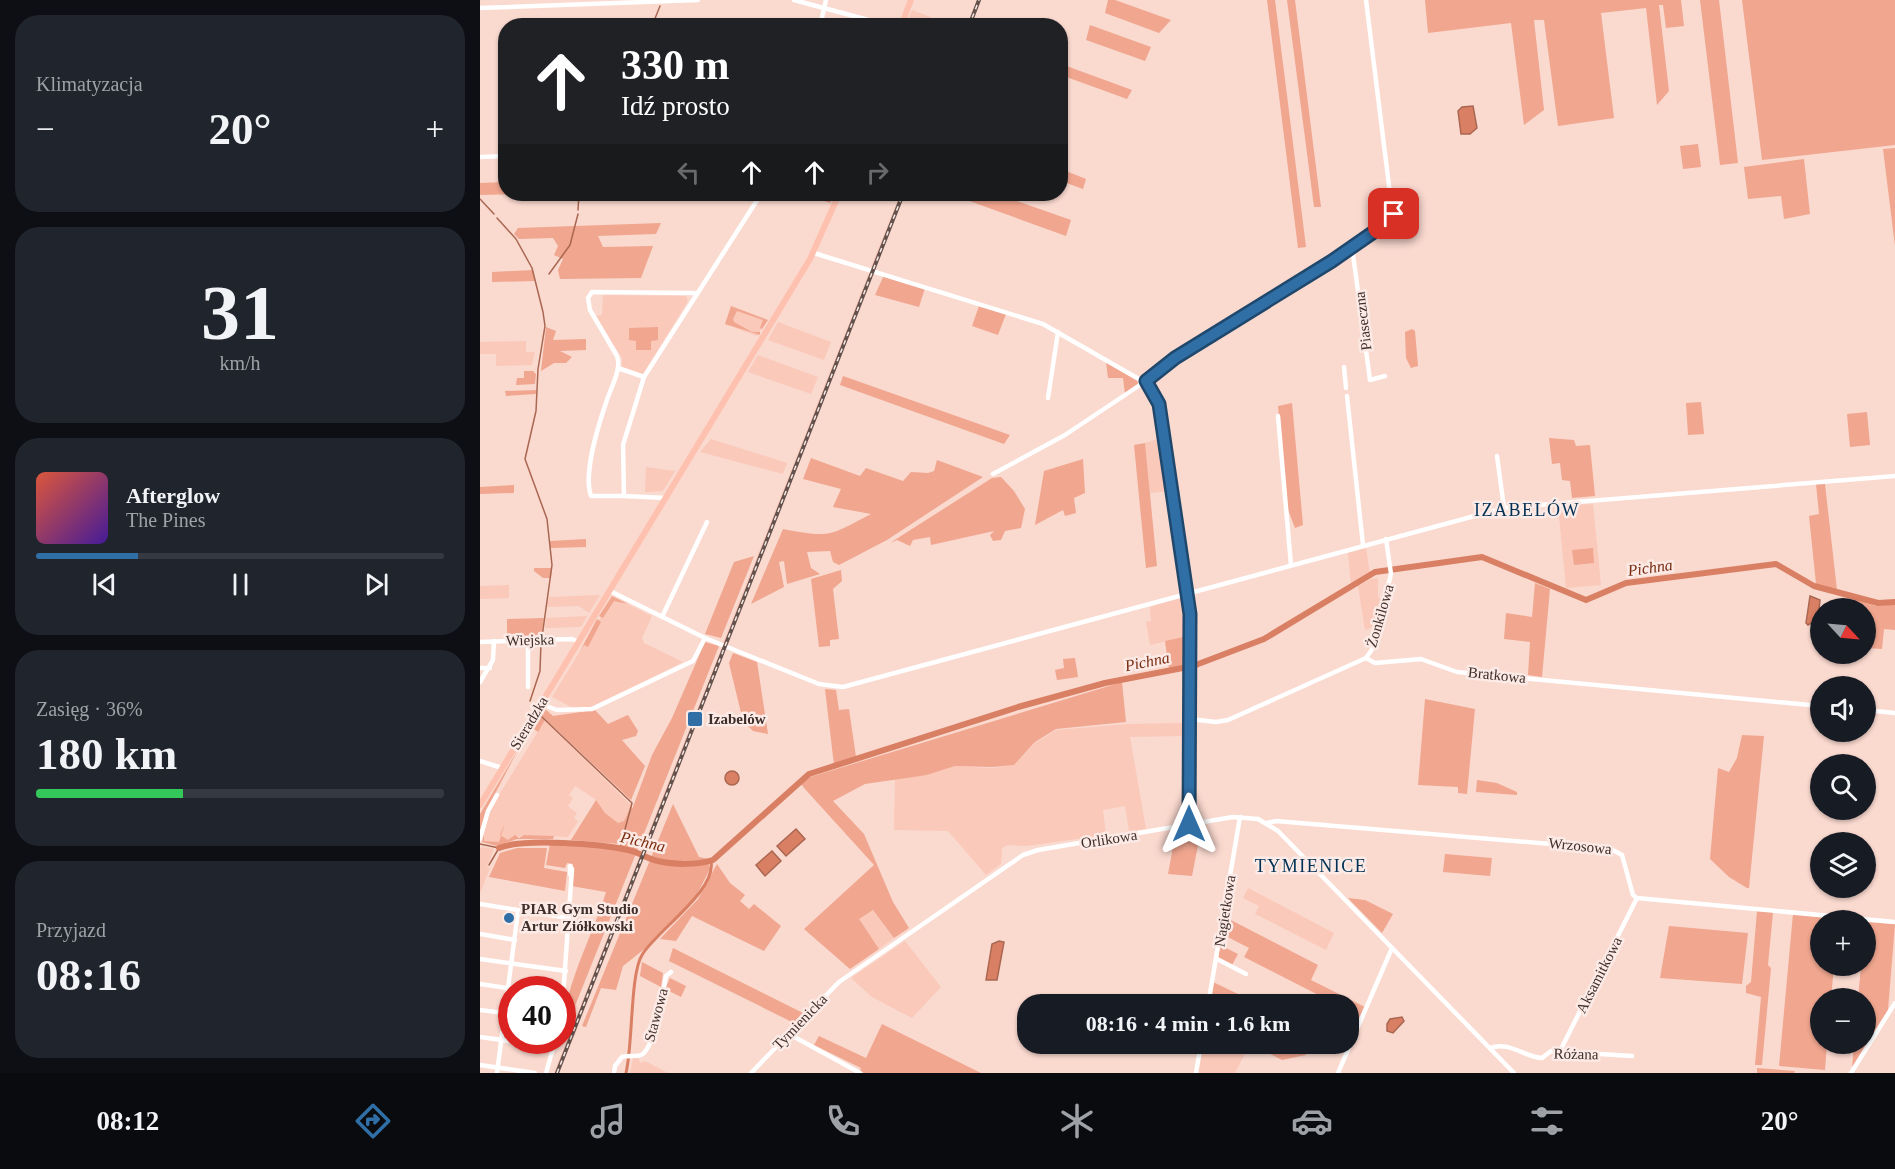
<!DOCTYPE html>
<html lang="pl">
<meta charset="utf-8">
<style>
body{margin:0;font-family:"Times New Roman",serif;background:#20242c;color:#f1f3f6;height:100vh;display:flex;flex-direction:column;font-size:22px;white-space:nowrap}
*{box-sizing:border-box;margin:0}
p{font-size:20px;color:#9ea1a6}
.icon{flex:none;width:33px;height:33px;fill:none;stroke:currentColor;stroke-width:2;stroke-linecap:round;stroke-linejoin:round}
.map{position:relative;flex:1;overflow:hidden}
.details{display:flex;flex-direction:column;gap:15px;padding:15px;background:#0d0f14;width:480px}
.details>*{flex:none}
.guide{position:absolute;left:18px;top:18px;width:570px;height:183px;border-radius:24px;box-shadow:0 2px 4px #0004;background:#202124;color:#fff;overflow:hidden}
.needle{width:39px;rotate:116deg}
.fabs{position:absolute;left:1330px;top:598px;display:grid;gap:12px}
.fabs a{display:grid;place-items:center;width:66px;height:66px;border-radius:50%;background:#171b24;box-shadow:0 2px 4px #0004;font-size:30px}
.speed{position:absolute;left:18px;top:976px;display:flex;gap:12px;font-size:30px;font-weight:700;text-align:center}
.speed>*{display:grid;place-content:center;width:78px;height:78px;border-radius:50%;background:#171b24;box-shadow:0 2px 4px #0004;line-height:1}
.speed .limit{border:9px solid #d22;background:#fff;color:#111}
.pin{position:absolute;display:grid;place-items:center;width:51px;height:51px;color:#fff;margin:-26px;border-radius:12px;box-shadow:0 3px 9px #0006}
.me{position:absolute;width:66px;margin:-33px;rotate:0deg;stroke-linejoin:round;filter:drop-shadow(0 0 4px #0008)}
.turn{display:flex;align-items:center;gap:21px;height:126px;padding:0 24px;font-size:27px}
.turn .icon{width:78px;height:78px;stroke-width:2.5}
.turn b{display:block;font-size:42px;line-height:51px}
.lanes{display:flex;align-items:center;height:57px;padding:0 24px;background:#0003;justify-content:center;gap:30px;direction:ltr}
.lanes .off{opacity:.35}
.big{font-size:45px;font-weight:600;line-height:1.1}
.details .widget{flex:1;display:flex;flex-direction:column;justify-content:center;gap:9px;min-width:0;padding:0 21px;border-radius:24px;background:#20242c}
.details .dial{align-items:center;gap:0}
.dial b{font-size:78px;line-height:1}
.song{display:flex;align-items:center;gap:18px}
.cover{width:72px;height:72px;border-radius:9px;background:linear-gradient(135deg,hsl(10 70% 55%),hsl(260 70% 35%))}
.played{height:6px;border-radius:3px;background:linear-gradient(90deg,#306fa6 25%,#363941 25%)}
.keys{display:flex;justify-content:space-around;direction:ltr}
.heat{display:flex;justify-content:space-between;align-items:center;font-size:33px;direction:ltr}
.charge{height:9px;border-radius:4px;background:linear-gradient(90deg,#34c759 36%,#363941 0)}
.trip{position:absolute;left:537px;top:994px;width:342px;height:60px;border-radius:24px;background:#171b24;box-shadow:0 2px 4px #0004;font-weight:600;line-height:60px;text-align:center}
.tab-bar{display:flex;height:96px;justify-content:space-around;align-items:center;background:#090b0e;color:#9ea1a6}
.tab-bar .icon{width:42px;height:42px}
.tab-bar .active{color:#306fa6}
.tab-bar b{font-size:27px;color:#f1f3f6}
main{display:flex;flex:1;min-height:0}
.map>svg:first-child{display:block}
.built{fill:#fac9ba}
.green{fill:#f0a68f}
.water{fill:#d97f64;stroke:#aa6752;stroke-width:1.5}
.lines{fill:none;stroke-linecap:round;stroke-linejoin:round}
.stream{stroke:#aa6752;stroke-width:1.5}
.canal{stroke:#d97f64;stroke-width:3}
.river{stroke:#d97f64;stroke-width:6}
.minor{stroke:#fff;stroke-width:4.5}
.major{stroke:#fec1af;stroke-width:6}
.rail-casing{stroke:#65524c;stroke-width:4}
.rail{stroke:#fbeae5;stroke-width:1.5;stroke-dasharray:4.5;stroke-linecap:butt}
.route-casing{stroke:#1f486c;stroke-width:15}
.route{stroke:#306fa6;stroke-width:10}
.poi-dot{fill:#306fa6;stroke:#fbeae5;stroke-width:2}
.labels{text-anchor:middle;stroke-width:5;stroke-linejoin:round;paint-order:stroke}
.street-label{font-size:15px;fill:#3e2e29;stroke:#fbeae5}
.poi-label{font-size:15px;font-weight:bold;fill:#3e2e29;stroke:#fbeae5;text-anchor:start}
.water-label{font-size:16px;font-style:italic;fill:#7a2a0e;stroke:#fbeae5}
.quarter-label{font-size:18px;letter-spacing:1.5px;fill:#023155;stroke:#fbeae5}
</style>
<main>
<section class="details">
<div class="widget"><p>Klimatyzacja</p>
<div class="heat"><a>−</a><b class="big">20°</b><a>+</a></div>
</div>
<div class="widget dial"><b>31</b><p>km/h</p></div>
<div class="widget">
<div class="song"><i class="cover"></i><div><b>Afterglow</b><p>The Pines</p></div></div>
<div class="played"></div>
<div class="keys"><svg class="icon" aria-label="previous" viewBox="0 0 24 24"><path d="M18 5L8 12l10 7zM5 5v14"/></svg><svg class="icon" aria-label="pause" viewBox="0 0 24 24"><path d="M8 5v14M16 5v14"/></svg><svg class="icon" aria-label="next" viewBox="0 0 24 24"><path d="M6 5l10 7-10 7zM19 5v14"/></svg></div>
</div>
<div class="widget"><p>Zasięg · 36%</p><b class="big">180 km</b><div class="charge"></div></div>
<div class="widget"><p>Przyjazd</p><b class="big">08:16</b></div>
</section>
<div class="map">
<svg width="1415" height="1073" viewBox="0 0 1415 1073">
<rect width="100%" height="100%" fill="#fad9cf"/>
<g class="built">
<path d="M432,10L471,25H426Z"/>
<path d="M420,194H424L395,268L391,267Z"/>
<path d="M390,270L394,271L247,645L243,643Z"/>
<path d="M123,295L206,296L208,301L163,374L142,368V358L116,316L122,315Z"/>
<path d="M251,307L287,320L277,336L245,324Z"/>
<path d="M298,322L351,342L344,360L288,340Z"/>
<path d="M46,341V352H55L52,365L16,366V354H0V342Z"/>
<path d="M278,355L338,377L331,394L268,372Z"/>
<path d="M681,438L690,491L670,493L665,443Z"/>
<path d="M231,439L307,463L303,474L220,452Z"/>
<path d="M166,467L195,471L183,491L165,492Z"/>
<path d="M1113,504L1121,585L1086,588L1078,506Z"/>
<path d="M886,548L890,574L871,585L868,553Z"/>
<path d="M898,578V597L902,600L895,626L885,630L878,586L891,579Z"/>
<path d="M29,585V598L0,599V586Z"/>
<path d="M120,595L109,613L99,606L67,607L69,597Z"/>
<path d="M133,597L172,616L162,638L164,643L203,662L109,708H93L72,697Z"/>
<path d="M704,597L708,636L670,645L666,622L671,621L670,607Z"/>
<path d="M107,616L101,627L65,628L66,618Z"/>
<path d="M242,647L245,648L165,852L161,851Z"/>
<path d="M65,720L152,806L144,821L138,823L125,813L115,799L95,786L89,795L93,798L88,806L97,813L94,818L98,821L88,837L44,835L19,843L1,841L10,810Z"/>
<path d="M706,723V736L650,737L666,829L649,831L645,806L623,810L626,835L546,846L528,845L522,848L521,864L506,875L468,831L414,830L415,778L447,775L475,766L512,768L534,765L555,743L576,730L647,724Z"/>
<path d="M2,847L14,849L7,867L10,868L0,893V849Z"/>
<path d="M159,857L163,859L78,1073H74Z"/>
<path d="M768,888L854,933L846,950L775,914L779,906L763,898Z"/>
<path d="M393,910L414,938L399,949L378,919Z"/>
<path d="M425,941L461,987L432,1018L392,997L371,978Z"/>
<path d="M722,1044H770L755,1073H717Z"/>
<path d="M153,1058L159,1059L160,1063L165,1061L188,1073H150Z"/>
</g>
<g class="green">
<path d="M628,0H635L691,20L679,33L625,13Z"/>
<path d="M787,0H795L826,247L818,248Z"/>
<path d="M807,0H815L841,207H834Z"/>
<path d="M945,0H1201L1204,26L1186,28L1183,5H1179L1189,91L1177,105L1166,8L1121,13L1134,118L1078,126L1064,20H1054L1064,110L1044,125L1031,23L948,33Z"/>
<path d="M1220,0H1239L1258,163L1240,165Z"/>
<path d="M1262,0H1415V145L1282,160Z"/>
<path d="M610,25L671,47L665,61L606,40Z"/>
<path d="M580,64H581L652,90L647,99L581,75Z"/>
<path d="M1218,144L1221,167L1203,169L1200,146Z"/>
<path d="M1415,148V246L1403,149Z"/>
<path d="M1324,159L1330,214L1304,219L1301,196L1268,199L1264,167Z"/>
<path d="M581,169L606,179L603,189L581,181Z"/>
<path d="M25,182L26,194H45L0,195V183Z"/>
<path d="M324,194H354L350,203Z"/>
<path d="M470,194H517L591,220L586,236Z"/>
<path d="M181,223L176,234L118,236L123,247L173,246L161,278L80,279L78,270L83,259L74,255L78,246L73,238L39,239L34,234L38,228Z"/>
<path d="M53,270L55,281L12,282V272Z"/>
<path d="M404,275L445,288L439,307L395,295Z"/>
<path d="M251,306L288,320L282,329L280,328L283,320L257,311L253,319L254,322L272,332H280V335L245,324Z"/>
<path d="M499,306L526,314L518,335L492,326Z"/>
<path d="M66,327L76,331L73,340L106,339V350L80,351L92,357L86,363H74L61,371Z"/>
<path d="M178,327V340L171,341V350H156V341L149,340V328Z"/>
<path d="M932,329L935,331L938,366L931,368L926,358L925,332Z"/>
<path d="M626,362L657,379L658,384L645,394L643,378H628Z"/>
<path d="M44,371H53L56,374L55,384L36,385L37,378H44Z"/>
<path d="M363,376L530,435L524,444L360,385Z"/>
<path d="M56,390V394L26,396L25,391Z"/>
<path d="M1221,402L1224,434L1208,435L1206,403Z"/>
<path d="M812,403L823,525L815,528L807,507L798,406Z"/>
<path d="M1387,412L1390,445L1370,447L1367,414Z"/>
<path d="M1069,438L1094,440L1096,446L1110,445L1115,496L1092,498L1090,481L1082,480L1080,463L1072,464Z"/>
<path d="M665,443L677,566L666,568L654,445Z"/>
<path d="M331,458L380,476L386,468L423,481L431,472L448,473L454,471L457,460L503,477L407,540L359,565L353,562L350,551L327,552L331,568L340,574L307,584L304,561L299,562L304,587L271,604L303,529C351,538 349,536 391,514L353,507L361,489L323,479Z"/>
<path d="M603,459L605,493L594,498L596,513L585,516L583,510L555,525L564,471Z"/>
<path d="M521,477L534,491L545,509L541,528L525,531L521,540L513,541L510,535L514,531L451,545L450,537L433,540L430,546L417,540L410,543L512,478Z"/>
<path d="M1336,484H1345L1357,590L1336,584L1329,516L1339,514Z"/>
<path d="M34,485V493L0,494V487Z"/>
<path d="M106,539V547L70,548V541Z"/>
<path d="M1113,548L1114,563L1094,565L1092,550Z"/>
<path d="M274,556L241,638L225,634L254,562Z"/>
<path d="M54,568H72L71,578H63L54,571Z"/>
<path d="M361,570L362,581L353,589L359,639L350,640V646L339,647L331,579Z"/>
<path d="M1055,583L1070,589L1062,677L1048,675L1050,642L1024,639L1026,613L1052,617Z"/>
<path d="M132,596L148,604L134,601L123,618L119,616Z"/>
<path d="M1373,599L1396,606L1415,604V630L1404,629L1402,649L1386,648V609H1372Z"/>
<path d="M64,618L61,638L27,639V619Z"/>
<path d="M117,619L121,622L108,647L104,645L100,651Z"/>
<path d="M708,636V664L689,669L685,641Z"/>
<path d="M225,642L239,646L83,1036C83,986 112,939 126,892L91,886L93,864L87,863L85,868L66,865L70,844L140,848L142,838L139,844L91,840L116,800L125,813L138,823L144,821L152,805V809L153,807L172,755L192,718Z"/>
<path d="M253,653L277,662L288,734L273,731L263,721L249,663Z"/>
<path d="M595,658L598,677L577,680L575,670L584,668L583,659Z"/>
<path d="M642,682L646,722L576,729L555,742L534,765L512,767L475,766L447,775L385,784L353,801L384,834L413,902L429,928L414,938L393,910L379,919L399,949L370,969L324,929L394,865L325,789L321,784L330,777Z"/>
<path d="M345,689L356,690L359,710L369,709L376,757L354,765Z"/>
<path d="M945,699L995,709L987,794L978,793V787L938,785Z"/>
<path d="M64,708L73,716L115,710L128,724L148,715L158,731L156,736L142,740L165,766L151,800L61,715L65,720L58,732L54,729Z"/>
<path d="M1262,735L1284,736L1269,888H1267L1249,877L1230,859L1238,768L1249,772L1257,758Z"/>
<path d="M39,748L8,807L0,831V814Z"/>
<path d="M997,780L1017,783L1037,792V795L996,792Z"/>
<path d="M193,804L219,857L228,859L230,869L216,896L172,943L143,966L136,990L121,988L106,1027L102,1026Z"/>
<path d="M25,823L20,835L28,840L35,835L39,838L44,835L74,836L73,839H37L17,846L2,842L4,835V841L19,842Z"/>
<path d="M708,828L719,840L712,876L688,874L696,831Z"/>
<path d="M37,848H67L64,868L87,872L85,891L9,877L20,853Z"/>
<path d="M965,854L1012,858L1010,876L963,872Z"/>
<path d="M237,864L250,883L265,895L260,901L269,909L274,904L301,926L284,951L212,916L196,941L180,939L218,899Z"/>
<path d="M868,898L885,900L913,914L902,933Z"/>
<path d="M1277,911L1293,912L1288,965L1291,968L1282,1065H1275L1281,997L1266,993V986L1271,982Z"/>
<path d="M1313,914L1345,917V921H1341V966H1354L1351,999H1341V1044H1347L1345,1070L1299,1066Z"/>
<path d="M745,917L838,965L831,980L885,1007L880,1017L869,1011L868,1005H858L764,957L769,948L742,934Z"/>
<path d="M1386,922L1415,924L1408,1010L1372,1068L1374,1044H1386V999H1378L1381,966H1386Z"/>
<path d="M1189,926L1268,933L1262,984L1180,978Z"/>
<path d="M740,945L758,954L752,965L738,958Z"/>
<path d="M193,948L323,1013L314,1023L189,961Z"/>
<path d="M162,962L183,973L181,987L160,976Z"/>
<path d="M190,978L206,986L201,997L185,989Z"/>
<path d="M733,982L758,994L756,1000L764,1002L768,999L779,1005H729Z"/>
<path d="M402,1024L501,1073H384L380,1071L381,1068L334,1045L339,1036L386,1058Z"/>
<path d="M771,1044H820L826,1055L802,1060Z"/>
<path d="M1277,1068L1315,1071L1314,1073H1277Z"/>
</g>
<g class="water">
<path d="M993,106L997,128L990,134H981L978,111L982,107Z"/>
<path d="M1330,596L1340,600L1338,619L1328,625L1326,623Z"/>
<circle cx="252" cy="778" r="7"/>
<path d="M316,829L325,839L306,856L297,846Z"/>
<path d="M292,851L301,861L285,876L276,865Z"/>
<path d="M519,941L524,942L517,980H506L512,944Z"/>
<path d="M922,1017L924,1021L913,1033L907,1031V1024L910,1019Z"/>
</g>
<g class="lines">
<g class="stream">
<path d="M172,26L180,6"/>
<path d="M0,199L14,214"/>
<path d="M98,210L99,194"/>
<path d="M17,218L36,239L52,268L63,312L65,326L58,369L56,411L45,459L67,519L72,565L62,637"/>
<path d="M69,274L90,245L98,214"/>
<path d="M50,701L60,671L61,642"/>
<path d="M61,716L152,803L140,848"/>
<path d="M0,844L19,848L9,865"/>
</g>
<path class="canal" d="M146,1073C153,1045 150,974 162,955C176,931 237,891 231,861"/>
<path class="river" d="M19,848C44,838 121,844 148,850C159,852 167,859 178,861C194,865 217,865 233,860L329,774L538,707L625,683L713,666L784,639L895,572L1002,557L1106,600L1146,583L1296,564L1334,586L1398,603L1415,602"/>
<g class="minor">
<path d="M314,0L411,26"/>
<path d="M0,8L218,0"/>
<path d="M340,26L346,0"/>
<path d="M0,157L26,156"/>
<path d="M872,247L890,380L905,376"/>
<path d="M334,253L563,324L664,382"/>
<path d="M864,367L866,388"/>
<path d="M138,368L164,377"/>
<path d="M666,381L679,404L708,593L711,629L709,824"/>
<path d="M867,396L883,545"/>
<path d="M568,398L578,332"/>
<path d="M798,416L811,565"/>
<path d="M1017,456L1024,508"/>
<path d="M513,474L585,435L666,381L695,358L852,261L913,218L886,0"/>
<path d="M144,496H111C103,474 119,423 127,400C131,387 142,369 137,356L110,310L108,298L112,292L215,293"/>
<path d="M186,498L144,496L143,445L164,377L281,194"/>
<path d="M130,591L225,638L339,684L363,687L1024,508L1415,476"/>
<path d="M182,617L227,522"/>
<path d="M48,640V687"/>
<path d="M0,642L92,639L99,642"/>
<path d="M886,658L893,648L911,574L906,539"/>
<path d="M0,668H10"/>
<path d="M0,682L13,660L14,641"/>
<path d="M61,704L77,710L112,709L213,661L225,638"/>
<path d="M1386,710L1415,713"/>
<path d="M710,719L736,722L748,720L886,658L895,663L941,659L977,672L1341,706"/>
<path d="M0,761L22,768"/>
<path d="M787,823L796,821L1131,849L1142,855L1153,895L1157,898L1415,922"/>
<path d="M0,839L8,811L17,795"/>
<path d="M0,904L88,918"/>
<path d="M0,934L35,940"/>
<path d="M0,959L86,971"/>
<path d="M737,959L766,974"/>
<path d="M0,984L40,990"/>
<path d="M728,1005L760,817"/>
<path d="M0,1010L32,1014"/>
<path d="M82,1011L92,869L90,866V874"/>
<path d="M309,1034L380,1073"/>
<path d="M0,1037L73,1047"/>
<path d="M1010,1048C1030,1041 1044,1057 1062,1058L1071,1051L1152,1056"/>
<path d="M1080,1051L1157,898"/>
<path d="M0,1065L55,1073"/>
<path d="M17,1073L38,911"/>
<path d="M66,1073L75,1041"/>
<path d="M134,1073L135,1066L142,1057C148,1055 156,1057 161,1055C175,1049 183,991 186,976L191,972"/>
<path d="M271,1073L359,982L543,855L558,850L753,817L778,819L798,831L1034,1073"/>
<path d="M716,1073L721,1044"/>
<path d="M858,1073L912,948"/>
<path d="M1371,1073L1415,1003"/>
</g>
<g class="major">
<path d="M421,26L431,0"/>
<path d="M0,805L330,259L359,194"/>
</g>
<g class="rail-casing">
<g id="rail">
<path d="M489,26L499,0"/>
<path d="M77,1073L423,194"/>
</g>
</g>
<use href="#rail" class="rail"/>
</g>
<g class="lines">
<g class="route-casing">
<path id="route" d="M709,824L710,614L679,404L666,381L695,358L852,261L911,220L914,214"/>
</g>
<use href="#route" class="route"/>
</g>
<g class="poi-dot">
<rect x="207" y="711" width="16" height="16" rx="3"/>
<circle cx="29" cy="918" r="6"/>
</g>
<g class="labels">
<g class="street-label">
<text transform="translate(883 321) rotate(-97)" y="5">Piaseczna</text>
<text transform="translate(900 616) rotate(-74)" y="5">Żonkilowa</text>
<text transform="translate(50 640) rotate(-2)" y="5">Wiejska</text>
<text transform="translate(1017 675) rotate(6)" y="5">Bratkowa</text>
<text transform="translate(49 723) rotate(-59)" y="5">Sieradzka</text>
<text transform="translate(629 839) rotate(-9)" y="5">Orlikowa</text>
<text transform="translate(1100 846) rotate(6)" y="5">Wrzosowa</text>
<text transform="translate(745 911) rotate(-81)" y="5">Nagietkowa</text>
<text transform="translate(1119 975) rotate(-63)" y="5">Aksamitkowa</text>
<text transform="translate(176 1015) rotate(-75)" y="5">Stawowa</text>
<text transform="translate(320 1022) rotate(-46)" y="5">Tymienicka</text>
<text transform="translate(1096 1054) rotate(1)" y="5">Różana</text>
</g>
<g class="poi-label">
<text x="228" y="724">Izabelów</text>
<text x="41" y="914">PIAR Gym Studio<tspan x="41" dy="17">Artur Ziółkowski</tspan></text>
</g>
<g class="water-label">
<text transform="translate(1170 567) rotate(-8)" y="6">Pichna</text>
<text transform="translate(667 661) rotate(-11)" y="6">Pichna</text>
<text transform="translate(163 841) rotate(13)" y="6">Pichna</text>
</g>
<g class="quarter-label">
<text x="1047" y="516">IZABELÓW</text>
<text x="831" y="872">TYMIENICE</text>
</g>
</g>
</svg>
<div class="fabs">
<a><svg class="needle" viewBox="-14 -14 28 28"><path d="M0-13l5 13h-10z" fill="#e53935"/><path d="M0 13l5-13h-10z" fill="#9ea1a6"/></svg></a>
<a><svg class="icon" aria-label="sound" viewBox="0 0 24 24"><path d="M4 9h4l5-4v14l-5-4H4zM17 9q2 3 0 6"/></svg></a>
<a><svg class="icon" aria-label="search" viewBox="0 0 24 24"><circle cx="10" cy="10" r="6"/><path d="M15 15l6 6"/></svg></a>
<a><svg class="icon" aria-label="layers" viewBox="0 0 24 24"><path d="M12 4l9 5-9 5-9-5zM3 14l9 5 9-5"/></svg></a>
<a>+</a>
<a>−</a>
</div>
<div class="speed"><div class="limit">40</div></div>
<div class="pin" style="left:914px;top:214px;background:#d93025"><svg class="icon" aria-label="arrive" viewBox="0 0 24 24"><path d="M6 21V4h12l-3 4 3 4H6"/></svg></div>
<svg class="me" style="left:709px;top:824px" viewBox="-20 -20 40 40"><path d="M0-17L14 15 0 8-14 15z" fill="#306fa6" stroke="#fff" stroke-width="4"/></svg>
<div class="trip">08:16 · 4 min · 1.6 km</div>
<div class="guide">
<div class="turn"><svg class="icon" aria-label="ahead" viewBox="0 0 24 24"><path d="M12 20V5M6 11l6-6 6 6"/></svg><div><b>330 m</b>Idź prosto</div></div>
<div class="lanes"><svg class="icon off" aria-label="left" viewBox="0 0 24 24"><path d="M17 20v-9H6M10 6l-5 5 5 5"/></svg><svg class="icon" aria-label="ahead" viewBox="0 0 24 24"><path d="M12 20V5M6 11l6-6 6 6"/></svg><svg class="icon" aria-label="ahead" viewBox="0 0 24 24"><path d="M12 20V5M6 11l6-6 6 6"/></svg><svg class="icon off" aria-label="right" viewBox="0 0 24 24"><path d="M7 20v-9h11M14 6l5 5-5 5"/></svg></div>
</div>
</div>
</main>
<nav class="tab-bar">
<b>08:12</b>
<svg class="icon active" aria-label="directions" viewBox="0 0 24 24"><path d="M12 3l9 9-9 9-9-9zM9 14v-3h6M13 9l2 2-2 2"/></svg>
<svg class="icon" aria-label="music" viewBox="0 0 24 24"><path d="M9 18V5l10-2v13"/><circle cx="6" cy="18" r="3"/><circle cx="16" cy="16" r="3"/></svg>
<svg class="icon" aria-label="phone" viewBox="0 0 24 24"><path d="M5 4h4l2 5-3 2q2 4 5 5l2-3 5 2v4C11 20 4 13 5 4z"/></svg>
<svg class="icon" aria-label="climate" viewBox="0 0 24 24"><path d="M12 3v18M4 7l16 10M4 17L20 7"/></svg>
<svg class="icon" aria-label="car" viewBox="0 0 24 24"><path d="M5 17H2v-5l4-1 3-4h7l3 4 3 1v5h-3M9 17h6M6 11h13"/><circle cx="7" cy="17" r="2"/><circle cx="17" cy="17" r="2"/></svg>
<svg class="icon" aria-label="filters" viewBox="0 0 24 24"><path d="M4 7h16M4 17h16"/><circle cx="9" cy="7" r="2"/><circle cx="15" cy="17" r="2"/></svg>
<b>20°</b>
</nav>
